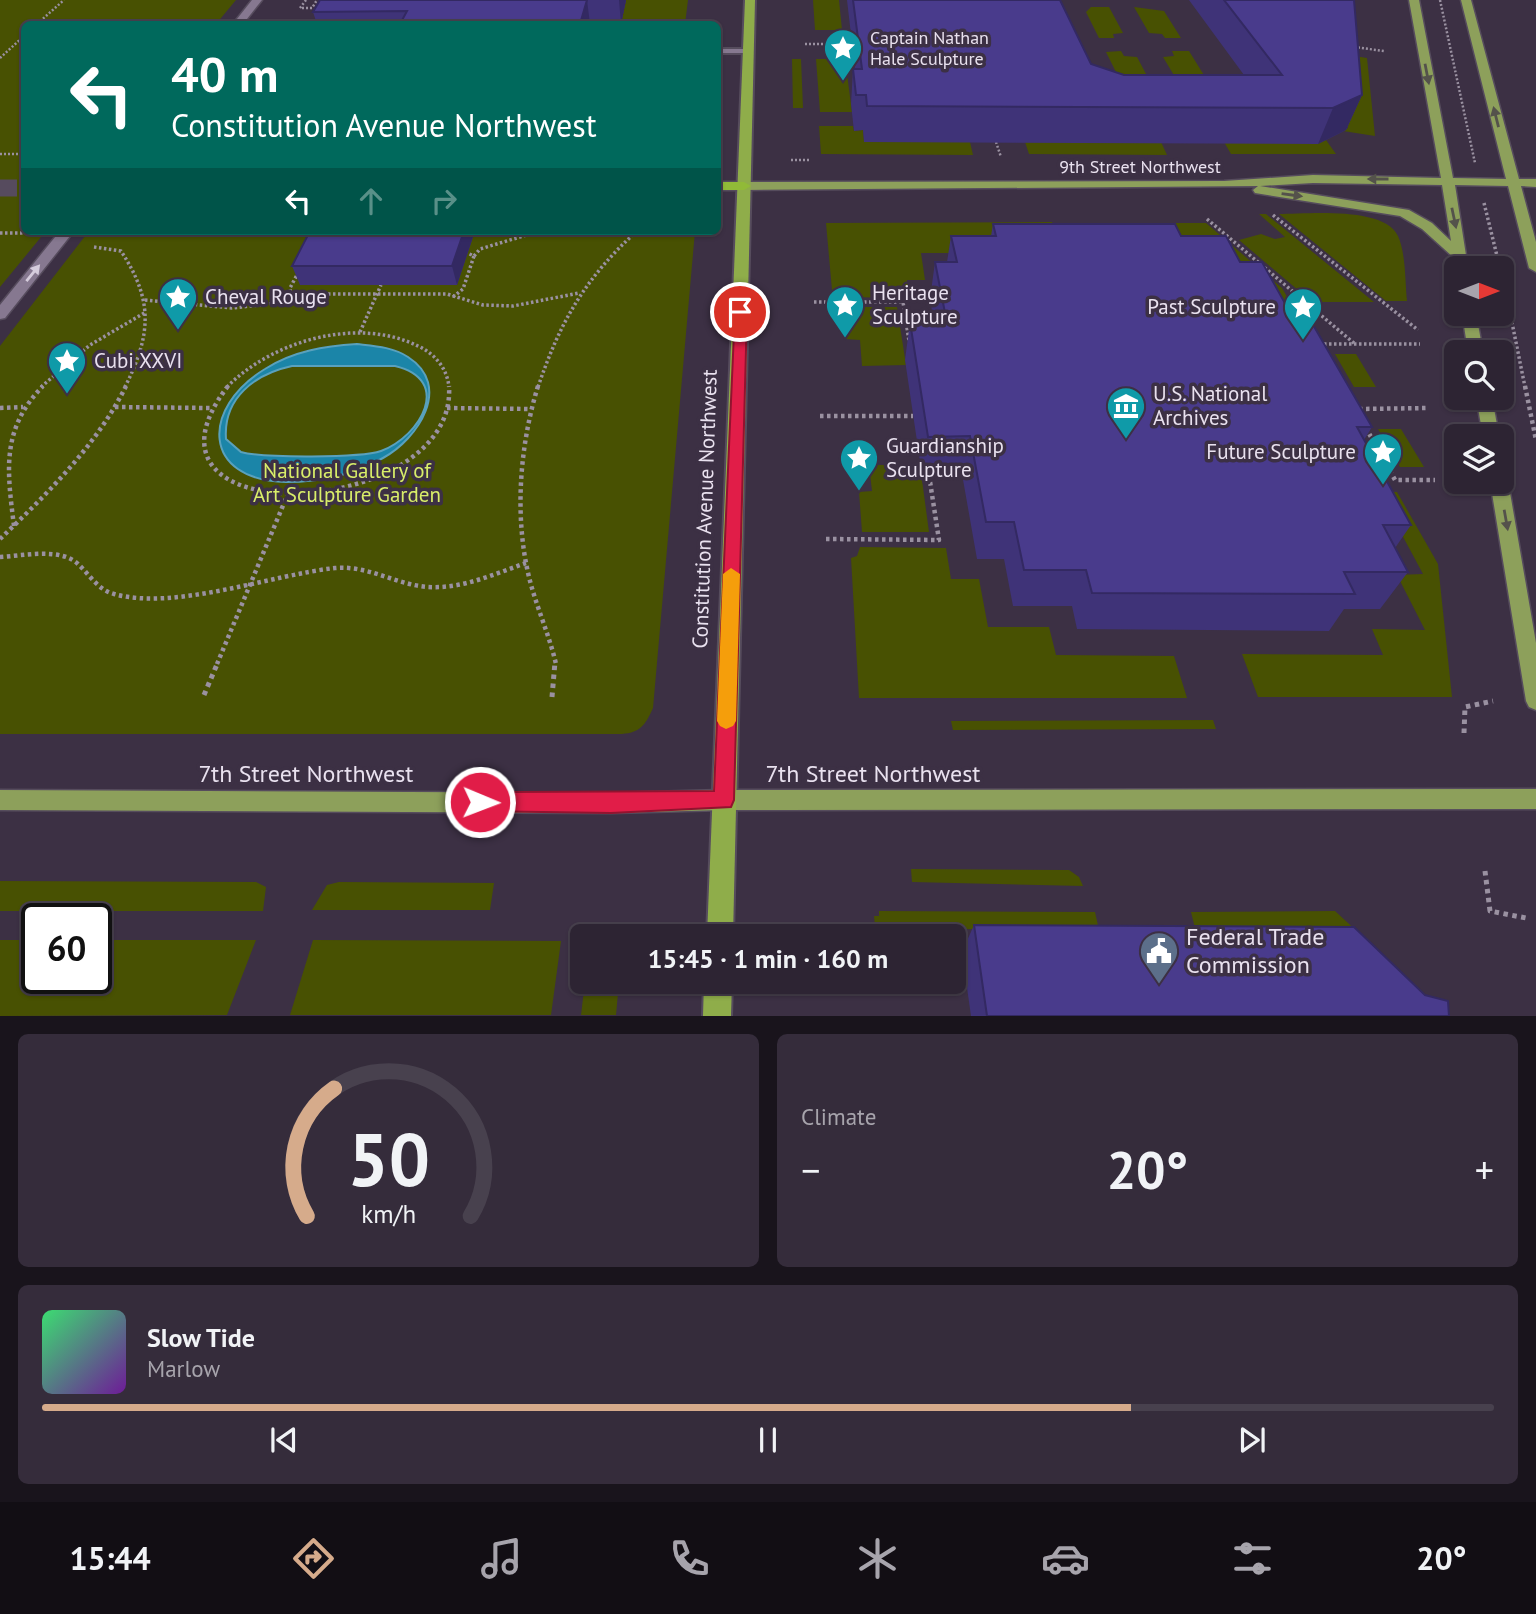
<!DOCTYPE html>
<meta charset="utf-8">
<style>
body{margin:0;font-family:"PT Sans",sans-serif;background:#352c3b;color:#f1f3f6;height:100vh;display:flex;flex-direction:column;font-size:26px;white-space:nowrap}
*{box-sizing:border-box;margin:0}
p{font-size:23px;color:#a7a4ac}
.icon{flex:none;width:38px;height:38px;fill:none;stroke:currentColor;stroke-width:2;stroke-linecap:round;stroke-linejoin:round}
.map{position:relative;height:1016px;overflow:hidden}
.details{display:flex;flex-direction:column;gap:18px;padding:18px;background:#19141c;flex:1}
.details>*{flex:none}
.hud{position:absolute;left:21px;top:21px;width:700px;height:214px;border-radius:10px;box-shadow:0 2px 5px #0004,0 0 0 2px #48414e;background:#00695c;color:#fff;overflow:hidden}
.needle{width:46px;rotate:90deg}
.buttons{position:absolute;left:1444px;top:256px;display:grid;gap:14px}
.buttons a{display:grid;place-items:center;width:70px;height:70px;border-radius:10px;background:#2d2433;box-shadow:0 2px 5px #0004,0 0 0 2px #48414e;font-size:35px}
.speed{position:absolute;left:21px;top:903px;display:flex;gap:14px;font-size:35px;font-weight:700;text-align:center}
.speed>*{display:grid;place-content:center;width:91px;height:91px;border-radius:50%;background:#2d2433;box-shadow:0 2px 5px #0004,0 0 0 2px #48414e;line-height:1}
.speed .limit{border:4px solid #111;border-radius:10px;background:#fff;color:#111}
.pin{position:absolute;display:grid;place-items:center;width:60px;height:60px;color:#fff;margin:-30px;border:4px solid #fff;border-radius:50%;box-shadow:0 2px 7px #0007}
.me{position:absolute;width:77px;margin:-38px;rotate:91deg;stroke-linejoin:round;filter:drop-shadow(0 0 5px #0008)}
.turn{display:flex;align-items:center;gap:24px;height:147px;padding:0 35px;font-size:32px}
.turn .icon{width:91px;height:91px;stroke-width:2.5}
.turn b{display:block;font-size:49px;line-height:60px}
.lanes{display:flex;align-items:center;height:66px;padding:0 35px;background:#0003;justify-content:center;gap:35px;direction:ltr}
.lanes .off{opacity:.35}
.big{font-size:52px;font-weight:600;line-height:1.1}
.details .tile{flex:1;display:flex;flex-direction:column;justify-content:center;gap:10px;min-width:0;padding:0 24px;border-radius:10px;background:#352c3b}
.details .dial{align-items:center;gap:0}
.dial svg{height:182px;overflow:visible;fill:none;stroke:#48414e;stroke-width:7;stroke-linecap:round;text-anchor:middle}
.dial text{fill:#f1f3f6;stroke:none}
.song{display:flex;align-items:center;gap:21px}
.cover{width:84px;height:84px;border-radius:10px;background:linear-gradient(135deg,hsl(140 70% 55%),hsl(280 70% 35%))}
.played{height:7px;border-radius:4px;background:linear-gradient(90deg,#d6ab8b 75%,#48414e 75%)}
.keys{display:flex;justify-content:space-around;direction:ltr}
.heat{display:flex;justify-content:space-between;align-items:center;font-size:38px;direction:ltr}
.details .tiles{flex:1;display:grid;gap:18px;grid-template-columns:1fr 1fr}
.tile:last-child{grid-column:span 2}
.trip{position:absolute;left:570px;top:924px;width:396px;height:70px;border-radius:10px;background:#2d2433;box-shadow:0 2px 5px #0004,0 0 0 2px #48414e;font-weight:600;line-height:70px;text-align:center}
.dock{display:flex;height:112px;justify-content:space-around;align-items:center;background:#120e14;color:#a7a4ac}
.dock .icon{width:49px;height:49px}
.dock .on{color:#d6ab8b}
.dock b{font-size:32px;color:#f1f3f6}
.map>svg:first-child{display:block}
.green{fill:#485102}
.water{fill:#1b85a8;stroke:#59a1bd;stroke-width:2;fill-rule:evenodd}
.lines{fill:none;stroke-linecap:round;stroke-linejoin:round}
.motorway-tunnel{stroke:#564b5e;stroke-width:17;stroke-dasharray:17 8;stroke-linecap:butt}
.service-casing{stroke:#564c5d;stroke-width:4}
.tertiary-casing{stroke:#564c5d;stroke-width:3}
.primary-casing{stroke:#564c5d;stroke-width:3}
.trunk-casing{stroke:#564c5d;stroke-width:4}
.motorway-casing{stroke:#564c5d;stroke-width:3}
.path-far3{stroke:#9a91a1;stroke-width:2.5;stroke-dasharray:2 2;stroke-linecap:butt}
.path-far2{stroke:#9a91a1;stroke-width:3.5;stroke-dasharray:2.5 2.5;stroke-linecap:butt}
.path-far1{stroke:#9a91a1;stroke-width:4.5;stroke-dasharray:3.5 3.5;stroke-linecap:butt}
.path{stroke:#9a91a1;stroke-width:5;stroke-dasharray:4.5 4.5;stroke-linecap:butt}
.service{fill:#867890;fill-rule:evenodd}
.tertiary{fill:#867890;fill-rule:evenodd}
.primary{fill:#8da05b;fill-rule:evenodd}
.trunk{fill:#8fad4a;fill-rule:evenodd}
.motorway{fill:#91ba38;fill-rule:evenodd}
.wall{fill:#3f3378}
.shaded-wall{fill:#332962}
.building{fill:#493b8c;stroke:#332962;stroke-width:2}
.oneway{fill:#54524b}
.oneway2{fill:#d5ccdc}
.route{fill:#e11d48;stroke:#92132f;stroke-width:2}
.slow{fill:#f59e0b}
.labels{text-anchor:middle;stroke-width:7;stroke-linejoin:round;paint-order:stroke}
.far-poi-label{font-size:18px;fill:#e9e1ef;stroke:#3c3044;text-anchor:start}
.far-street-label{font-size:18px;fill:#e9e1ef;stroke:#3c3044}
.poi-label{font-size:21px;fill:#e9e1ef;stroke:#3c3044;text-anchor:start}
.park-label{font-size:21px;fill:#d9ee69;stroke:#3c3044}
.street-label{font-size:21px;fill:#e9e1ef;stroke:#3c3044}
.near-street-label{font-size:24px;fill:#e9e1ef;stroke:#3c3044}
.near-poi-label{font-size:24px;fill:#e9e1ef;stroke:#3c3044;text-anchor:start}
</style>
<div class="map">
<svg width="1536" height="1016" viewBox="0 0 1536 1016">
<rect width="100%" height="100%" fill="#3c3044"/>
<g class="green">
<path d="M0,0H236L216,24H24V231H46L0,287Z"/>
<path d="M626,0H688L685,24H621Z"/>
<path d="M813,0H839L842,30H815Z"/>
<path d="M1091,7H1109L1123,33L1113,34L1114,38H1099L1086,12Z"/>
<path d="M1134,7L1164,11L1181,38H1165L1162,34L1149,33Z"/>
<path d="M1121,51L1124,56L1137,57L1153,87L1121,82L1106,52Z"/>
<path d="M1172,51H1189L1207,80L1181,87L1163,57L1174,56Z"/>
<path d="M1342,54L1367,58L1375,136L1343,131L1348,128Z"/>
<path d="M792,59H801L803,108H793Z"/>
<path d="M816,59H845L852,112H820Z"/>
<path d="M819,126H853L854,131L863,130L864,141L970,142L973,155L821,154Z"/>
<path d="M1326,140L1336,154H1231L1224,142Z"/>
<path d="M1025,142H1161L1167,155L1029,154Z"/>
<path d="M1259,214H1266L1374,302H1312L1239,240L1261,234L1275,239L1285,237Z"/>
<path d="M1279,214C1307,214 1384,206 1398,236C1406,254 1405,282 1407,301H1386Z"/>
<path d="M1052,222L1059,243L960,253H921L925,280H907L909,298L842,297L832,290L826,223Z"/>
<path d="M1082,223H1206L1282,288L1309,334L1089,243Z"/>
<path d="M89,231H695L653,708C645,726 639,734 618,734H0V346Z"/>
<path d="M842,307H897L906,365L862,366L860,340L845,339Z"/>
<path d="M1335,354H1356L1376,387H1354Z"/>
<path d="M1378,429H1401L1424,467H1400Z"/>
<path d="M869,465H920L929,532H862L859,492L872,491Z"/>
<path d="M1379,492H1397L1438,564L1452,697H1258L1242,654L1383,655L1372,629L1425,630L1397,575L1423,574Z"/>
<path d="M860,547L946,548L951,579H979L988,627H1049L1056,655L1174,656L1187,698H859L851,558L857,556Z"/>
<path d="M1213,720L1216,729L953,730L951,721Z"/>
<path d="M911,869L1069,870L1079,877L1083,886L912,882Z"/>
<path d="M0,881L256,882L266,887L263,911H0Z"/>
<path d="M339,882L494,883L490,910H312L327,885Z"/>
<path d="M879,911L1095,912L1099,930L942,929V936H876L874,916H879Z"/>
<path d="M1335,911L1448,1015L1195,928L1191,912Z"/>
<path d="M0,940H37V978H96V940H256L227,1015L0,1016Z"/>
<path d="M313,940L561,941L551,1015H290Z"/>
<path d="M585,982H619L616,1015H581Z"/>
</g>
<path class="water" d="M357,344C374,346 393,347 408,357C453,386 418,439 383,458C353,475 321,482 286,482C201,480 201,408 265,369C293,351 325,346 357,344ZM292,366H395C453,380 421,436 381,451C361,458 262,458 241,452L226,439C223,398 255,374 292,366Z"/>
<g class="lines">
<path class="motorway-tunnel" d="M0,188H24"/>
<g class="service-casing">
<path id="service" d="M718,49H749L753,51L749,53H718Z"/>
</g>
<g class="tertiary-casing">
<g id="tertiary">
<path d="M252,0H262L243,24H233Z"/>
<path d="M60,231H74L5,318L0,319V305Z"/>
</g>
</g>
<g class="primary-casing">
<g id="primary">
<path d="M1409,0H1419L1453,178L1506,179L1461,0H1471L1519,179H1536V187L1521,186L1536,242V272L1529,268L1508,186L1455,185L1468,268H1456V271L1453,257L1422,229L1400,216L1255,193L1253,190L1258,186L744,190L738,186L744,182L1224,181L1313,175L1441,178ZM1313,183L1442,185L1451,241L1432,223L1409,210L1260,186Z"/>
<path d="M1462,313H1476L1483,352H1468Z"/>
<path d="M1476,397H1492L1499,436H1483Z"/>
<path d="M1502,476L1508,481L1536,643V710L1529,707L1526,701L1490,481H1502Z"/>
<path d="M1536,789V809L724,810L611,813L0,810V790L611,793L724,790Z"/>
</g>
</g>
<g class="trunk-casing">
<g id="trunk">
<path d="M745,0H755L733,936H707Z"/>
<path d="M704,982H732L731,1016H703Z"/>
</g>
</g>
<g class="motorway-casing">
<path id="motorway" d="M718,182H744L751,186L744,190H718Z"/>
</g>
<g class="path-far3">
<path d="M306,0L300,8H312L317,0"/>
<path d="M1440,0L1475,163"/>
<path d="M37,24L64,0"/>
<path d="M805,44H853"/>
<path d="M1354,47L1384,51"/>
<path d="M0,58L24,36"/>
<path d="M996,142L1001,157"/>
<path d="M0,154H24"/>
<path d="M791,160H809"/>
</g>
<g class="path-far2">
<path d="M1484,203L1500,268"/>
<path d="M1273,215L1418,330"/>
<path d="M1207,219L1355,344"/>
<path d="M0,233H24"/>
<path d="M94,247L121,251C154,301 151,335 125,387"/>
<path d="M474,256L480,249L540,231"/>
<path d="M1502,273L1525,387"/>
<path d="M291,297L290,288L298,273"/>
<path d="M453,297L463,289L474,256L465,252"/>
<path d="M145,300L232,308L269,304L303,294H447L483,305L513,306L579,293"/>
<path d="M814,302H903L909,341"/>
<path d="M360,332L381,285"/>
<path d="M1319,344H1420"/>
<path d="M41,387L90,345L146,312"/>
<path d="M227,387C272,341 357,316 418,346C435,354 447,368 449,387"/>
<path d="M538,387C560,322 585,278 637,231"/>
</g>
<g class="path-far1">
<path d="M228,386C112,537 458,521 449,386"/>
<path d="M538,386C520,445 514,515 529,577C536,606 549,634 556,664"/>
<path d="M1525,386L1536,440"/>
<path d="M115,407L210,408"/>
<path d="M0,408L23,407"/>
<path d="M447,408L531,409"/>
<path d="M1359,409L1428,408"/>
<path d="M820,416H913"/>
<path d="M1366,428L1395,480H1435"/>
<path d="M14,526C7,470 1,429 43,386"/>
<path d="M0,539C47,494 97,445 126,386"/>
<path d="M826,539L939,540L929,475"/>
<path d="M0,557C22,556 60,547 78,564C89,574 98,590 114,594C175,611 271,575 335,568C368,565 397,585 428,587C463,589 494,574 526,563"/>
<path d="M217,664L287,496"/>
</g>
<g class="path">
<path d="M204,695L218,662"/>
<path d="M552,697L555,662"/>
<path d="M1464,733L1465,707L1493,701"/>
<path d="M1485,871L1490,911L1526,918"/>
</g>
<use href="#service" class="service"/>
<use href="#tertiary" class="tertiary"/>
<use href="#primary" class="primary"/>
<use href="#trunk" class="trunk"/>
<use href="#motorway" class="motorway"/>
</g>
<g class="wall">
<path d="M320,0H626L621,24H317L313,12Z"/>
<path d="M847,0H1060L1091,64L1124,75H1244L1189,0H1354L1362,95L1346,130L1318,144L864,142L863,130L854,131L851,104L853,69H855Z"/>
<path d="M993,224L1181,236L1240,262L1296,323L1372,427L1364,440L1411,525L1395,548L1408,572L1380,609H1344L1329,631L1077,629L1072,606H1013L1004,559H977L962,474L922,475L905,360L910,322L934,323L930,299L935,262H947L951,236H991Z"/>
<path d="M475,231L457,285H300L292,266Z"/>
<path d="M974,925L1425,995L1449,1016H971L962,952Z"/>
</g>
<g class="shaded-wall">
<path d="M587,0L590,24H580Z"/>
<path d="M619,0H626L621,24Z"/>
<path d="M1362,95L1346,130L1318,144L1333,108Z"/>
<path d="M464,231H475L457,285L452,266Z"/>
</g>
<g class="building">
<path d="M320,0H587L580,24H400L407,11L313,12Z"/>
<path d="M853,0H1060L1091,64L1124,75H1282L1224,0H1354L1362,95L1333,108L867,106L866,95H856L853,69H862Z"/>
<path d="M993,224H1175L1181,236H1226L1240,262H1262L1296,323H1312L1372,427H1357L1411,525H1383L1408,572H1344L1355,594L1092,593L1086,570H1024L1014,522H986L970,436L928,437L910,322L947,323L935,262H957L951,236H996Z"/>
<path d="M310,231H464L452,266H292Z"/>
<path d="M974,925L1354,927L1425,995L1448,1001L1449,1016H987Z"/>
</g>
<defs><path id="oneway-solid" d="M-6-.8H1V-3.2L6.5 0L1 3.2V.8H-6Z" transform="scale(1.75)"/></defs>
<g class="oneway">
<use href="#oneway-solid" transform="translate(1427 74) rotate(79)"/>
<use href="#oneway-solid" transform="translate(1496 117) rotate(-104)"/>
<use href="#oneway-solid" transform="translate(1378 179) rotate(-180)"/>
<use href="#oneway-solid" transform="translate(1292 195) rotate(8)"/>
<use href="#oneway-solid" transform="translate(1454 218) rotate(78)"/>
<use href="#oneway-solid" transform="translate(1506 520) rotate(80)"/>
</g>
<use class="oneway2" href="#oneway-solid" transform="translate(33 273) rotate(-51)"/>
<path class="route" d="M735,309L747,312L734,800L731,807L611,813L480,811L473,808L470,802L473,795L480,792L714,791Z"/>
<path class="slow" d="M731,568L740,574L736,721L733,726L726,729L720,726L717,721L723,574Z"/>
<defs>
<g id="sight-pin" transform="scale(2.0125)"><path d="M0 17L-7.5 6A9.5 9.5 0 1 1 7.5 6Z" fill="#0f9aa8" stroke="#3c3044"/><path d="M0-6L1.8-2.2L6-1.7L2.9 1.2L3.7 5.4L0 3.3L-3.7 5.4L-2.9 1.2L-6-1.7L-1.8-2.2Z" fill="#fff"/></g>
<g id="museum-pin" transform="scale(2.0125)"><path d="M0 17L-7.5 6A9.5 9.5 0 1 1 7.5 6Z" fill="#0f9aa8" stroke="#3c3044"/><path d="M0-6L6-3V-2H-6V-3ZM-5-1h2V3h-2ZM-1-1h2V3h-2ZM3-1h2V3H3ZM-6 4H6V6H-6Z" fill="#fff"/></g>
<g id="civic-pin" transform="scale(2.0125)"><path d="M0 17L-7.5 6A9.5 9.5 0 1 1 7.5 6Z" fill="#5c6f8a" stroke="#3c3044"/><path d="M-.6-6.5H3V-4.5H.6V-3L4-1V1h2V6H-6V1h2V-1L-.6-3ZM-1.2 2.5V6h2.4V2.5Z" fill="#fff"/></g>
</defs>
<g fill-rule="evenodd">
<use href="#sight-pin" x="843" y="48"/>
<use href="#sight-pin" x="178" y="297"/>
<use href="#sight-pin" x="845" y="305"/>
<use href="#sight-pin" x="1303" y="307"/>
<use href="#sight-pin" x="67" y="361"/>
<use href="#museum-pin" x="1126" y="406"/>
<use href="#sight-pin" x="1383" y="452"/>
<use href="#sight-pin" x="859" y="458"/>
<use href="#civic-pin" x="1159" y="951"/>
</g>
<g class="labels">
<g class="far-poi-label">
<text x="870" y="44">Captain Nathan<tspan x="870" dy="21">Hale Sculpture</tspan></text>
</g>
<g class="far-street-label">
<text x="1140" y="173">9th Street Northwest</text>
</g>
<g class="poi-label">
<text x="872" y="300">Heritage<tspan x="872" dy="24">Sculpture</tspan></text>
<text x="205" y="304">Cheval Rouge</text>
<text x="1276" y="314" text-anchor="end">Past Sculpture</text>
<text x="94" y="368">Cubi XXVI</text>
<text x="1153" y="401">U.S. National<tspan x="1153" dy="24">Archives</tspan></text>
<text x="886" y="453">Guardianship<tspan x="886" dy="24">Sculpture</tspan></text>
<text x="1356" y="459" text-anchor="end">Future Sculpture</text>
</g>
<g class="park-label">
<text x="347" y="478">National Gallery of<tspan x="347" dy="24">Art Sculpture Garden</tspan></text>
</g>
<g class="street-label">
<text transform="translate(705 509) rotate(-88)" y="7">Constitution Avenue Northwest</text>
</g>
<g class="near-street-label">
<text x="306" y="782">7th Street Northwest</text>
<text x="873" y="782">7th Street Northwest</text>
</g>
<g class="near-poi-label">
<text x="1186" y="945">Federal Trade<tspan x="1186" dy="28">Commission</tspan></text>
</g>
</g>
</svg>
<div class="buttons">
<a><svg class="needle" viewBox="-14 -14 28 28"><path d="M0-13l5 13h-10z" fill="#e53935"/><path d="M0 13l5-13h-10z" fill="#a7a4ac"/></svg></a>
<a><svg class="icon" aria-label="search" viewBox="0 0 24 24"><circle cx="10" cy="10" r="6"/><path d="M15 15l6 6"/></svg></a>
<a><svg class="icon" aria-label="layers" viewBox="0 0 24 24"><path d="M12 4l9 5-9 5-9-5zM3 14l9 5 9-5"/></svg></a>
</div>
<div class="speed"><div class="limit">60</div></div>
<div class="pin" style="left:740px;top:312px;background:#d93025"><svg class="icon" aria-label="arrive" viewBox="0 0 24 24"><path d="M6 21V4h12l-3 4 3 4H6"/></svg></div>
<svg class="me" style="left:480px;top:802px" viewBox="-20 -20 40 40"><circle r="17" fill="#e11d48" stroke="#fff" stroke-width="3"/><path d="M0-11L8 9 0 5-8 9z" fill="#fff"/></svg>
<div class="trip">15:45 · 1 min · 160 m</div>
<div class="hud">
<div class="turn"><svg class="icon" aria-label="left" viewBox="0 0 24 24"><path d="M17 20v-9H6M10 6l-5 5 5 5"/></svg><div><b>40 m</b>Constitution Avenue Northwest</div></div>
<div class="lanes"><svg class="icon" aria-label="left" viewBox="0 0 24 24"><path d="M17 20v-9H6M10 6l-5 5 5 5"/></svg><svg class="icon off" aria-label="ahead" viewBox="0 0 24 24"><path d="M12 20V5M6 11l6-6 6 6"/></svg><svg class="icon off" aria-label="right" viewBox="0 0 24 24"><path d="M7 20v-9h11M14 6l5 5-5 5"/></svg></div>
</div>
</div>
<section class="details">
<div class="tiles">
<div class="tile dial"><svg viewBox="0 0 100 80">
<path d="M14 69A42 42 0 1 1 86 69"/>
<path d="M14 69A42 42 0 0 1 26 13" stroke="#d6ab8b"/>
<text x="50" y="56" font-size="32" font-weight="700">50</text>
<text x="50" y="72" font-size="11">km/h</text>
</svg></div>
<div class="tile"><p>Climate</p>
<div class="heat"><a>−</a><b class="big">20°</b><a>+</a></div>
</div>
<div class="tile">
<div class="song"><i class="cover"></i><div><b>Slow Tide</b><p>Marlow</p></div></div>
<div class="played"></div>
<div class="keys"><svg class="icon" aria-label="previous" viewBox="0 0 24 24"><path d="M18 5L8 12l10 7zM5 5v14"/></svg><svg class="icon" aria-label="pause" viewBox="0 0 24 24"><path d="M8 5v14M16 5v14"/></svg><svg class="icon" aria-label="next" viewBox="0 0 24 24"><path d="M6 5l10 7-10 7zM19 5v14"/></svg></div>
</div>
</div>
</section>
<nav class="dock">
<b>15:44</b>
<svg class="icon on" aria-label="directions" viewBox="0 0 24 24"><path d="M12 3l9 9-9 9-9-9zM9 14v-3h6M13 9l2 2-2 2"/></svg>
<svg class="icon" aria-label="music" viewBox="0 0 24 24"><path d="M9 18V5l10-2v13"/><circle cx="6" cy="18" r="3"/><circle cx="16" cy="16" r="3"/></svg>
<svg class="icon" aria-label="phone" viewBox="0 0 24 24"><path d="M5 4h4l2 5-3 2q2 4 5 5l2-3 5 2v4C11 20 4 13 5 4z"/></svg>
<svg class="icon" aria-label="climate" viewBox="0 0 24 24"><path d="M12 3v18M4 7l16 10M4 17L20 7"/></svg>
<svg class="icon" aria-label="car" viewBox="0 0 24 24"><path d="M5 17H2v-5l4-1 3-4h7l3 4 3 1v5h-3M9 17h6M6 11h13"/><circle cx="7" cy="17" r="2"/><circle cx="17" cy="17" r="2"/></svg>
<svg class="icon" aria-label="filters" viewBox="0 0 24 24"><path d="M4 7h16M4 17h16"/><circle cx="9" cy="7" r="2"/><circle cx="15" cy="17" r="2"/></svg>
<b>20°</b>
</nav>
